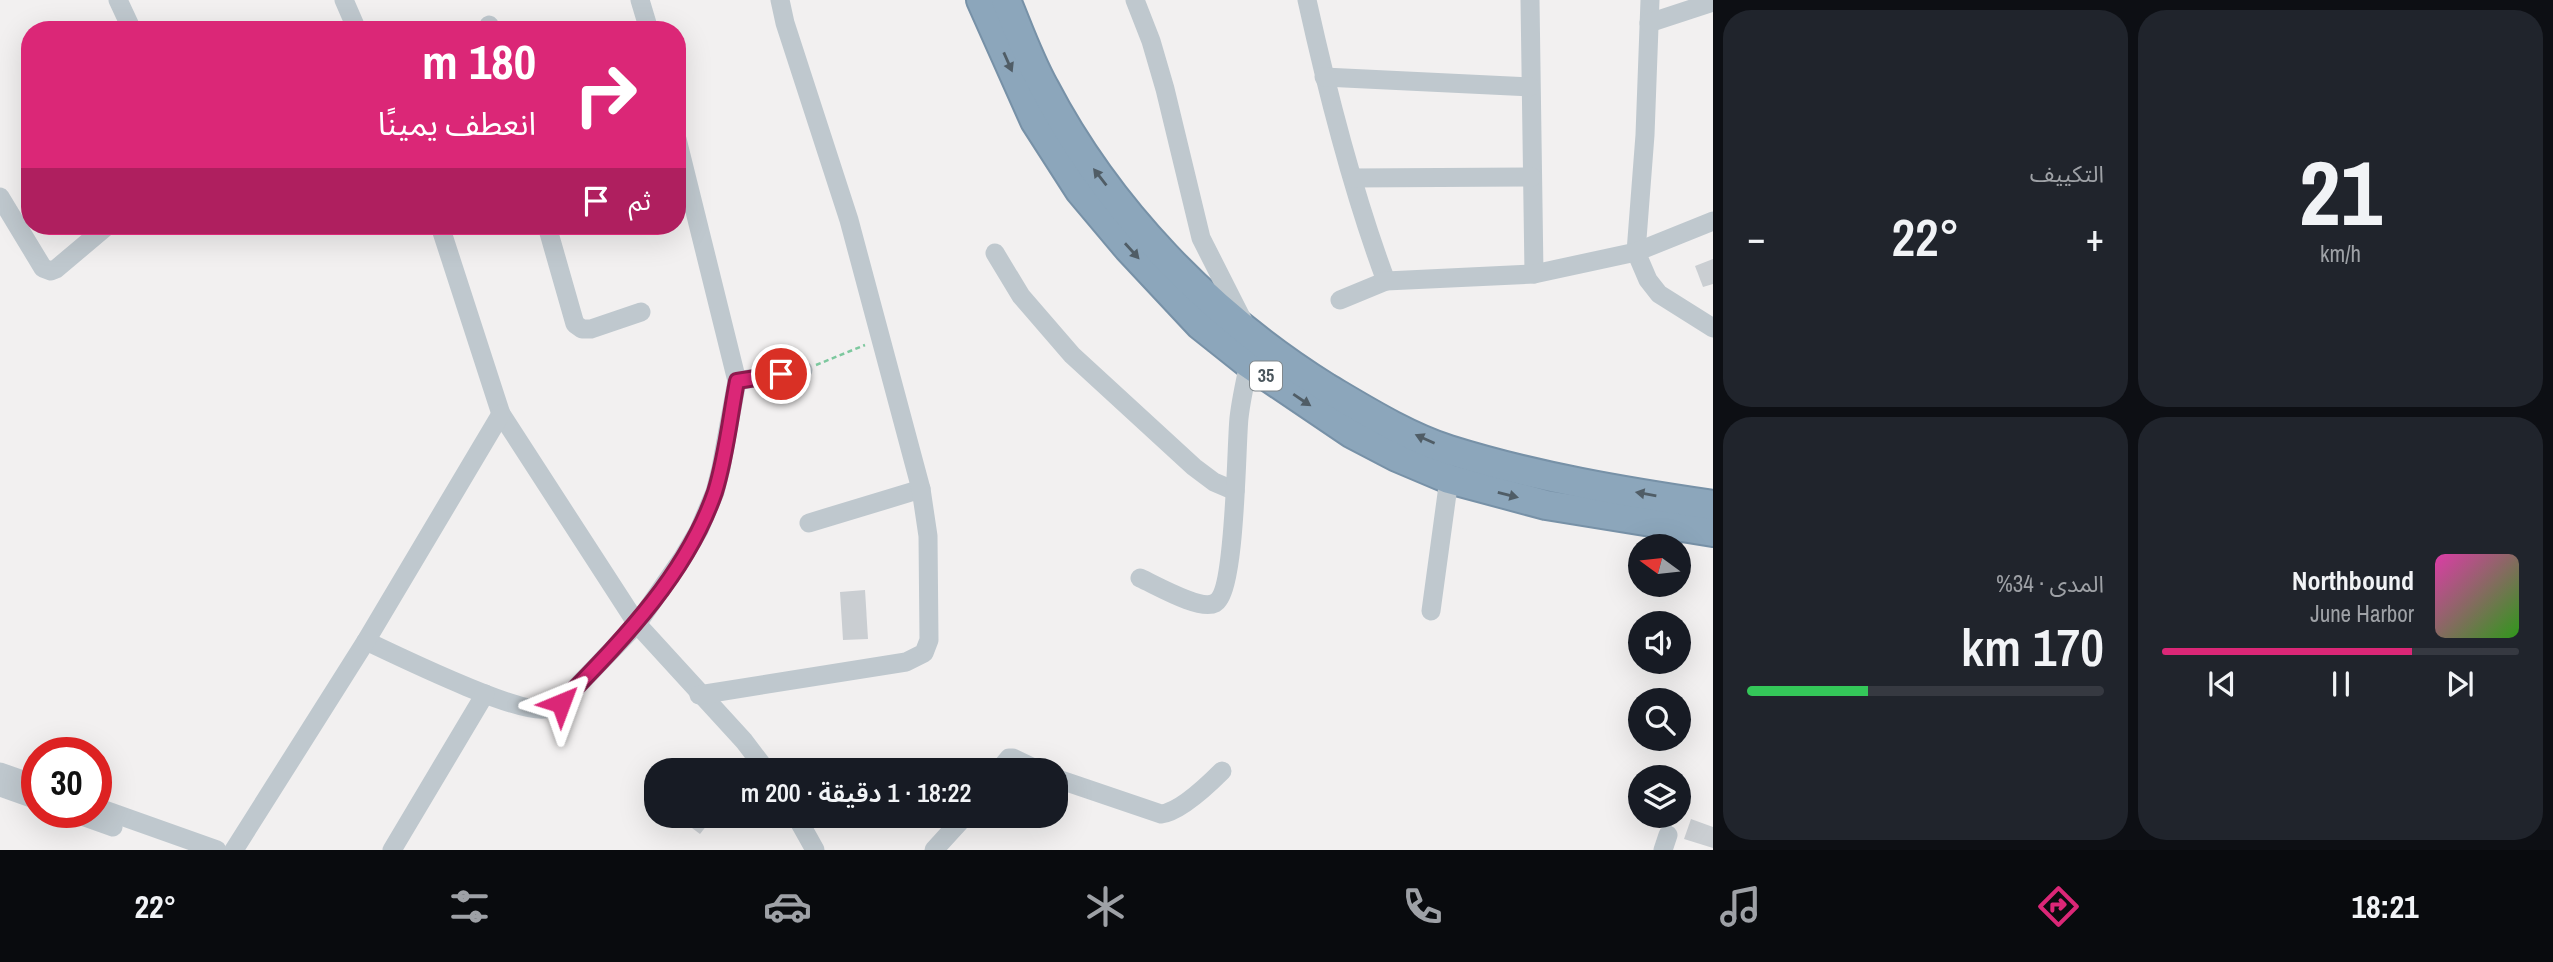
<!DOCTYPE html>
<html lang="ar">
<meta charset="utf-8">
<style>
body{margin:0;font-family:"Archivo Narrow","Noto Sans Arabic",sans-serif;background:#20242c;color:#f1f3f6;direction:rtl;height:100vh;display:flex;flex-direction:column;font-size:26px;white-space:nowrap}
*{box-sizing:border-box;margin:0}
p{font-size:23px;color:#9ea1a6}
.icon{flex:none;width:38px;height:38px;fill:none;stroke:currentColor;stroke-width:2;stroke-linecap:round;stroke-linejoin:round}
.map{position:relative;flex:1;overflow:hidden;direction:ltr}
.sheet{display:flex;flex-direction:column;gap:10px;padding:10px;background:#0d0f14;width:840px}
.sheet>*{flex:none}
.top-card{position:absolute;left:21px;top:21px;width:665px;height:214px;border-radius:28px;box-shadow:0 7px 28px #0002;direction:rtl;background:#db2777;color:#fff;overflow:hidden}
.needle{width:46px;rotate:285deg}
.controls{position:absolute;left:1628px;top:534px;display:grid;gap:14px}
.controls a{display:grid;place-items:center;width:63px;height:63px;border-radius:50%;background:#171b24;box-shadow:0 7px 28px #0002;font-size:35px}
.speed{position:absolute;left:21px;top:737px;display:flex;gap:14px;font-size:35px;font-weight:700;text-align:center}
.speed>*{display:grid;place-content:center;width:91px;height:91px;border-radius:50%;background:#171b24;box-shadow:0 7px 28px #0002;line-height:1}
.speed .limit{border:10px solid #d22;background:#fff;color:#111}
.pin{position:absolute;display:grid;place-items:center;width:60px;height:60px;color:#fff;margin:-30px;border:4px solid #fff;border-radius:50%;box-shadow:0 2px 7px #0007}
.me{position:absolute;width:77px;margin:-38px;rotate:44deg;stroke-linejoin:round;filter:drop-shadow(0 0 5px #0008)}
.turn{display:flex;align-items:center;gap:24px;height:147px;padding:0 35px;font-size:32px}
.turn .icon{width:91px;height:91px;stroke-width:2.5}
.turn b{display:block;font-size:49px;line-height:60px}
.then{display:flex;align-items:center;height:66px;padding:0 35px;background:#0003;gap:14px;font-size:26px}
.big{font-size:52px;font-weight:600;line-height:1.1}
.sheet .card{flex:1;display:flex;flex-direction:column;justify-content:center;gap:10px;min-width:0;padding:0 24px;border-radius:28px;background:#20242c}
.sheet .dial{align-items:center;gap:0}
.dial b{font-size:91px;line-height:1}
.song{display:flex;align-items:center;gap:21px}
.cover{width:84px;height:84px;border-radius:10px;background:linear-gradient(135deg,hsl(320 70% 55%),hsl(110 70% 35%))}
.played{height:7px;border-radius:4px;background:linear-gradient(90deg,#db2777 70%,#363941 70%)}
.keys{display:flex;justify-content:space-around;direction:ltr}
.heat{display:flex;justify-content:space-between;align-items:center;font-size:38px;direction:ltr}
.charge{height:10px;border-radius:5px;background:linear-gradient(90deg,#34c759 34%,#363941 0)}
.sheet .tiles{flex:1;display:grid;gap:10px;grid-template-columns:repeat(2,1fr)}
.trip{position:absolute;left:644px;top:758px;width:424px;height:70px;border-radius:28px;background:#171b24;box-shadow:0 7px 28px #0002;font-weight:600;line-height:70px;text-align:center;direction:rtl}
.tabs{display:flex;height:112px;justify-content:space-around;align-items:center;background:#090b0e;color:#9ea1a6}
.tabs .icon{width:49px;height:49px}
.tabs .current{color:#db2777}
.tabs b{font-size:32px;color:#f1f3f6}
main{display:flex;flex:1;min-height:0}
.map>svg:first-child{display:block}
.building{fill:#caced2}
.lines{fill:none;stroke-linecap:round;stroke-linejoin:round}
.highway-casing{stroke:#7791a7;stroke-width:32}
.path{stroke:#7dc89e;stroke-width:2.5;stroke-dasharray:5 3.5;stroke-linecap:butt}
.minor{stroke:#bfc8ce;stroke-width:19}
.highway{stroke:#8ca6bb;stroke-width:28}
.oneway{fill:#505d66}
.route-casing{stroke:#8e194d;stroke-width:18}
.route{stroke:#db2777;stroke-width:12}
.labels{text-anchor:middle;stroke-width:5;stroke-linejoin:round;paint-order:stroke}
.shield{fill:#fff;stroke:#80888d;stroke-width:2}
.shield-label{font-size:18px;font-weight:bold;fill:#49555c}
</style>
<main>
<section class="sheet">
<div class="tiles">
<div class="card dial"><b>21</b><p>km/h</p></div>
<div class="card"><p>التكييف</p>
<div class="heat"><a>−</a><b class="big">22°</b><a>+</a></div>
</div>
<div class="card">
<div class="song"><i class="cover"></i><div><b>Northbound</b><p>June Harbor</p></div></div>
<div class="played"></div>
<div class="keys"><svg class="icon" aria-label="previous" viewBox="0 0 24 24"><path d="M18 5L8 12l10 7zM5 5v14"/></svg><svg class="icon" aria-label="pause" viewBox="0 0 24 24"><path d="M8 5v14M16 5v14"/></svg><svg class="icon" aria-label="next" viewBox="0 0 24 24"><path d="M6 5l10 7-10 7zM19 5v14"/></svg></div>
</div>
<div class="card"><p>المدى · 34%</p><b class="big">170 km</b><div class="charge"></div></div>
</div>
</section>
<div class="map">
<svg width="1713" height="850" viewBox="0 0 1713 850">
<rect width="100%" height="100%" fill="#f2f0f0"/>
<g class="building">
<path d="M1713,259V284L1703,287L1695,266Z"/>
<path d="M865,590L868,639L843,640L840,592Z"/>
<path d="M676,816H714L700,834Z"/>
<path d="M1691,819L1713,827V848L1684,839Z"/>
</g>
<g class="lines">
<g class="highway-casing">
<g id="highway">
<path d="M981,0L1035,121L1080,191L1128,248L1200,325L1249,364L1351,433L1397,457L1449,479L1546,505L1713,532"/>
<path d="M1006,0C1018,29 1029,60 1044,87C1108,210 1210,315 1327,388C1366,411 1406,436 1449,450C1535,477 1624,492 1713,505"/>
</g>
</g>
<path class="path" d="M816,365L865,345"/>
<g class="minor">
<path d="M118,0L132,30"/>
<path d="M344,0L357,30"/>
<path d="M640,0L649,30"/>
<path d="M1135,0L1151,41L1165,89L1201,238L1244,323"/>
<path d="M1307,0C1328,95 1352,190 1386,281"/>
<path d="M1530,0L1534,274"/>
<path d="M1650,0L1645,135L1636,252L1648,280L1659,294L1713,328"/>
<path d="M1649,23L1713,2"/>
<path d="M489,25L490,30"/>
<path d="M1324,77L1530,87"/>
<path d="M1353,178L1532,177"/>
<path d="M0,197L43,268L51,271L56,269L107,226"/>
<path d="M440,226L501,414L637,624L744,741L766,770"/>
<path d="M547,226L575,324L582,329H591L641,312"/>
<path d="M995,253L1021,296L1072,355L1194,467L1214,482L1235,491"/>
<path d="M1340,300L1386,281L1534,274L1636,252L1713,221"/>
<path d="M737,381L803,370"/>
<path d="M809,523L921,489"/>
<path d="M1140,578C1156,585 1200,611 1215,603C1236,592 1236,446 1239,418C1241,400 1245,382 1249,364"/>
<path d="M1431,611L1449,479"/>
<path d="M366,641C398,656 516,714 545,709C550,708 556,705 561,703L637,624L682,559L699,530L715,492L721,468L737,381L677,139"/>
<path d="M699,695L906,662L924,653L929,640L928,536L921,489L849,220L785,23L780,0"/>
<path d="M999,770L1009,758H1013L1038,770"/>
<path d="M0,772L37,785"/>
<path d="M1055,778L1161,814C1180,812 1208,785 1222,771"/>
<path d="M0,787L37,800"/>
<path d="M96,807L217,850"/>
<path d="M71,812L113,827"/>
<path d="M796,816L815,850"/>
<path d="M234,850L366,641L501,414"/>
<path d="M392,850L485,694"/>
<path d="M934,850L965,816"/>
<path d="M1663,850L1668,835"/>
</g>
<use href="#highway" class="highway"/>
</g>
<defs><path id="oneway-solid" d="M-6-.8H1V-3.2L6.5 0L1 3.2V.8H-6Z" transform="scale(1.75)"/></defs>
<g class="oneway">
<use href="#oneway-solid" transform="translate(1008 62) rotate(66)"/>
<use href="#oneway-solid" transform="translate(1100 177) rotate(-128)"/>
<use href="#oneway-solid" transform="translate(1132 251) rotate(48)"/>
<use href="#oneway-solid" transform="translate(1302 400) rotate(34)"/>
<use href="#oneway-solid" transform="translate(1425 439) rotate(-156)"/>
<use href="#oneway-solid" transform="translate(1646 494) rotate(-170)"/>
<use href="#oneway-solid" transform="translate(1508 495) rotate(14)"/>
</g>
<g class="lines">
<g class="route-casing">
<path id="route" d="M561,703C621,641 686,576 715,492C726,457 730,417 737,381L781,374"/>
</g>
<use href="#route" class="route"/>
</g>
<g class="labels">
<rect class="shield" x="1250" y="361.5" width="32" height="29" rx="5"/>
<g class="shield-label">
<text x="1266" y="382">35</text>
</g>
</g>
</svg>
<div class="controls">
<a><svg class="needle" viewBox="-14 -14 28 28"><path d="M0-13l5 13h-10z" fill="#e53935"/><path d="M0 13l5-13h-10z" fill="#9ea1a6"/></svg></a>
<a><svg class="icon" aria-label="sound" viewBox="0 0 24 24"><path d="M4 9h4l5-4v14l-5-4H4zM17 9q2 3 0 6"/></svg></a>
<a><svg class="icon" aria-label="search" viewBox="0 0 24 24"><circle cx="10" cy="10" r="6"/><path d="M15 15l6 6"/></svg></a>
<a><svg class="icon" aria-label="layers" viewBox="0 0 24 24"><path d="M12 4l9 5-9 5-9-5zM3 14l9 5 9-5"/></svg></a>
</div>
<div class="speed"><div class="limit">30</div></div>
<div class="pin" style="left:781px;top:374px;background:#d93025"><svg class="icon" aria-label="arrive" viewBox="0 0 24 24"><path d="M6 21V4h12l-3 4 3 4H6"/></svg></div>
<svg class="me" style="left:561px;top:703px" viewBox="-20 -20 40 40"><path d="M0-17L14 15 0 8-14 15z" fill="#db2777" stroke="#fff" stroke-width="4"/></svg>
<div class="trip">18:22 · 1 دقيقة · 200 m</div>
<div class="top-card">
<div class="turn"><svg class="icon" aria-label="right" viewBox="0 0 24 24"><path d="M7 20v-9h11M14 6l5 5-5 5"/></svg><div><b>180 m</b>انعطف يمينًا</div></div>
<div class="then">ثم<svg class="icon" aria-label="arrive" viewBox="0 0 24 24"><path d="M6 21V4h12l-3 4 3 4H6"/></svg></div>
</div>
</div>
</main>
<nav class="tabs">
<b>18:21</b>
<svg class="icon current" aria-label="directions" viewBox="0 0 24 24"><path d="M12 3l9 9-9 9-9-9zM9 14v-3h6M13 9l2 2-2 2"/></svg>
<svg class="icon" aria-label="music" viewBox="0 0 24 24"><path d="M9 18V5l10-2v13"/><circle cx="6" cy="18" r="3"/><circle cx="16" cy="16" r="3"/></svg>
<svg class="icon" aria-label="phone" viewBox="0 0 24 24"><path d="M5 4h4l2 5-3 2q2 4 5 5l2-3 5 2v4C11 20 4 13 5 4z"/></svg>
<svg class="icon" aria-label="climate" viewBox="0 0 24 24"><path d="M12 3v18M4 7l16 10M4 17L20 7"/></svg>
<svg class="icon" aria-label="car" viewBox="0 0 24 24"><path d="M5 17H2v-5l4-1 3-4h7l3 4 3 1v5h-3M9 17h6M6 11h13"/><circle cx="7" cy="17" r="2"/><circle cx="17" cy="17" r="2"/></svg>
<svg class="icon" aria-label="filters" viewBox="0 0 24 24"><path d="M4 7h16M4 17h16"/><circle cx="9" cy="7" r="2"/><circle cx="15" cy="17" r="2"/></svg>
<b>22°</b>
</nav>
